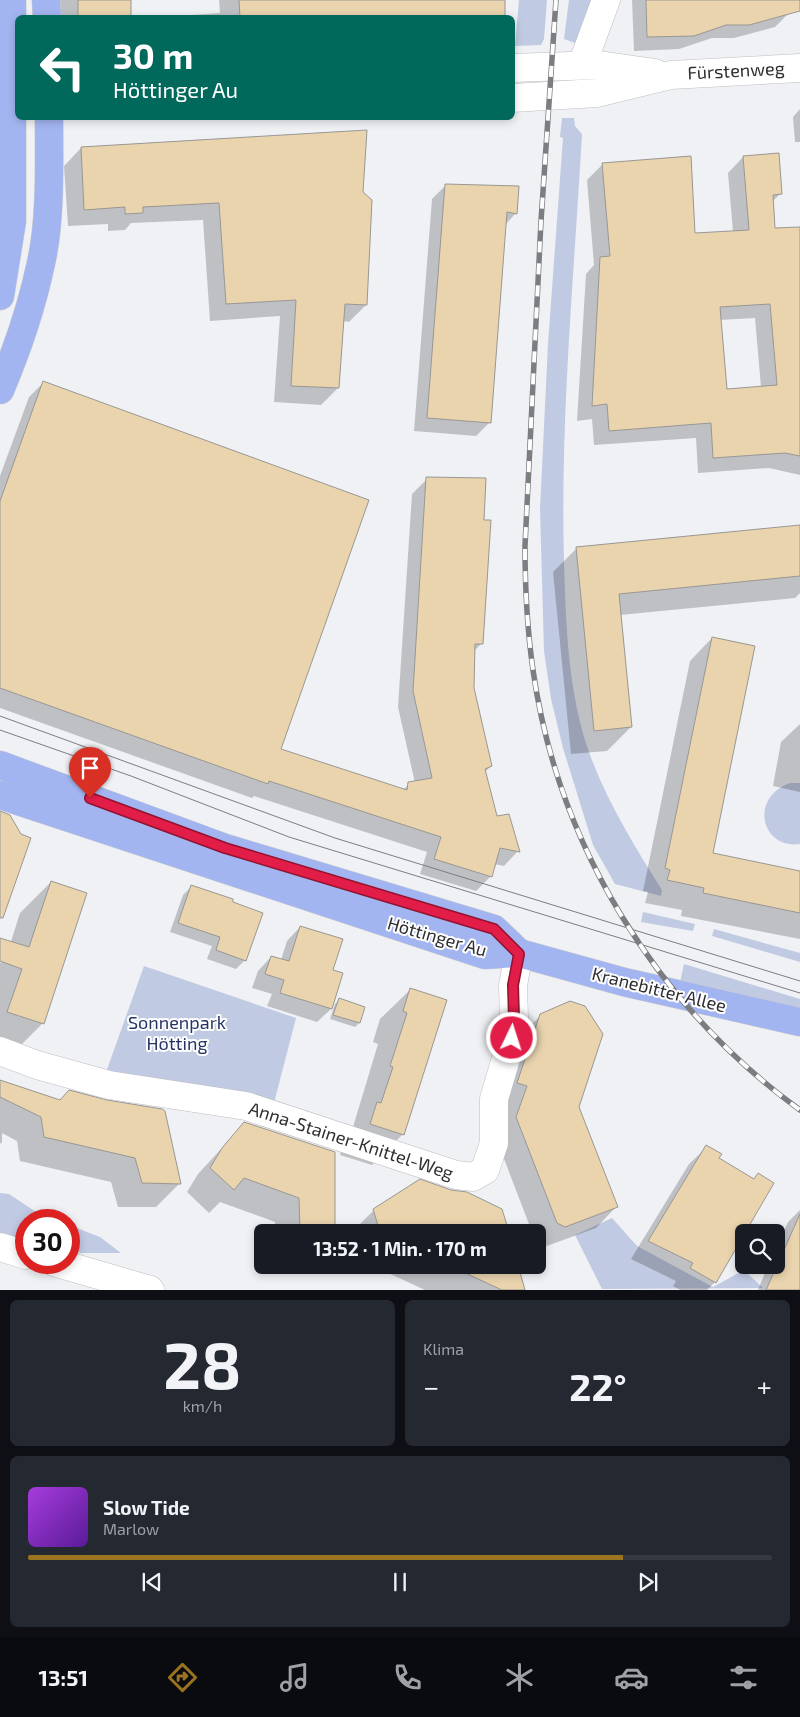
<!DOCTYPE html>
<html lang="de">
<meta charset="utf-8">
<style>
body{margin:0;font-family:"Exo 2",sans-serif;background:#242831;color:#f1f3f6;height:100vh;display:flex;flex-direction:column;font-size:19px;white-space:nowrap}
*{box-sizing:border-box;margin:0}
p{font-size:16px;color:#9ea1a6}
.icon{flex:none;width:28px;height:28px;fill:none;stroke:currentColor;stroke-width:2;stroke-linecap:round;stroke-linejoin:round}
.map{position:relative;height:1290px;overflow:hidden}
.details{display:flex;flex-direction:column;gap:10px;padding:10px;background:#0d0f14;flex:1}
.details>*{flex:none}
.guide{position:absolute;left:15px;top:15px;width:500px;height:105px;border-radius:8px;box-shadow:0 2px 8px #0003;background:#00695c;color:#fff;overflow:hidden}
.tools{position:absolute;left:735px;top:1224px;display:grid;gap:10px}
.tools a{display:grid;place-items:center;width:50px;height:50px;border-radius:8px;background:#171b24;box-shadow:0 2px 8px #0003;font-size:25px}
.speed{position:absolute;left:15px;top:1209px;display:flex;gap:10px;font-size:25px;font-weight:700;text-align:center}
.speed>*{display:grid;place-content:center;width:65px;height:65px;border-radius:50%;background:#171b24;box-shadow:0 2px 8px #0003;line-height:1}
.speed .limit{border:8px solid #d22;background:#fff;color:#111}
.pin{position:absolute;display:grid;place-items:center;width:42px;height:42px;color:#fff;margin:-51px -21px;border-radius:50% 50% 50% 0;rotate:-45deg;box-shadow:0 0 5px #0007}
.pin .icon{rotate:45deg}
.me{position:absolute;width:55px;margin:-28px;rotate:4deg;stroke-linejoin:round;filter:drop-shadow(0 0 4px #0008)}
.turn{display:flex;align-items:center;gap:18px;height:105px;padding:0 15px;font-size:22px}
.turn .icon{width:65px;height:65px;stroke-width:2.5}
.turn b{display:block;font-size:35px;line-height:42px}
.big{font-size:38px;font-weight:700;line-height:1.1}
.details .tile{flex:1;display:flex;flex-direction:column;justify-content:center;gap:8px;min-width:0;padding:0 18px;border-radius:8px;background:#242831}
.details .dial{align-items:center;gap:0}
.dial b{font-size:65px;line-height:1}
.song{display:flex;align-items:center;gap:15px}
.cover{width:60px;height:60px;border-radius:8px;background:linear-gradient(135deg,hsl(280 70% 55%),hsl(270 70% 35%))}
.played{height:5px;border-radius:2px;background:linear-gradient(90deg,#9a741f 80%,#363941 80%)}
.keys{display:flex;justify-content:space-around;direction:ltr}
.heat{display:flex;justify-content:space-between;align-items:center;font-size:28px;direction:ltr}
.details .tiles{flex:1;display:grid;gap:10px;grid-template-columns:1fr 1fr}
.tile:last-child{grid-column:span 2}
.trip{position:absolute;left:254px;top:1224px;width:292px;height:50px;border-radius:8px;background:#171b24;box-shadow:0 2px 8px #0003;font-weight:700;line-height:50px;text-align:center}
.dock{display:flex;height:80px;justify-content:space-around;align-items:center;background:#090b0e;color:#9ea1a6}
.dock .icon{width:35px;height:35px}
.dock .selected{color:#9a741f}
.dock b{font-size:22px;color:#f1f3f6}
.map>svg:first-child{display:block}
.green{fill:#c1cae3}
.shadow{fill:#0003;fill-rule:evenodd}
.building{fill:#e9d4ae;stroke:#999794;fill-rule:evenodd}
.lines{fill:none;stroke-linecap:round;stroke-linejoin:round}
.minor-casing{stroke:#bdbec1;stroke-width:29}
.major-casing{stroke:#cdcdcd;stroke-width:29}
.minor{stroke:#fff;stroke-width:28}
.major{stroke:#a3b5f1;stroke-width:28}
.tram{stroke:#7c7d80;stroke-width:1}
.rail-casing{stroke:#7c7d80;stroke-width:5.5}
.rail{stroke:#fefeff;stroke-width:4;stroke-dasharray:11;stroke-linecap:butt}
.route-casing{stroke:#92132f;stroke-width:12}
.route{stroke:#e11d48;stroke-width:9}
.labels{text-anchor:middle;stroke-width:4;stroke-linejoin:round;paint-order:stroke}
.street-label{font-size:18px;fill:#2e2e30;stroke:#fefeff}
.park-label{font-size:18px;fill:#263464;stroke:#fefeff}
</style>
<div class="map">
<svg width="800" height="1290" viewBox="0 0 800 1290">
<rect width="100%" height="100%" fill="#eff1f4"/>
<g class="green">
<path d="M519,0H547L544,39L541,45L515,46Z"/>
<path d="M569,0H596V6L575,43L564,39Z"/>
<path d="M562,118H574L575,126L582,134C574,277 560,420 564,563C566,626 568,692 589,752C606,800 635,847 662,890L661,896L615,884L593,845L563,748L551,699L544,651L540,509L548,344L563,138L560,137Z"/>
<path d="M790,783H800V844C762,850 748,798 790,783Z"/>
<path d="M643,912L695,924L693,931L641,922Z"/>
<path d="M714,929L800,953V962L712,936Z"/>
<path d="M684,964L800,999V1009L680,982Z"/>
<path d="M144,966L296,1018L274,1103L105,1075Z"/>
<path d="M0,1193L9,1194L36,1212L56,1220H26V1241L0,1234Z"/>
<path d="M612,1218L637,1246L713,1287L744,1270L763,1288L602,1289L575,1235Z"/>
<path d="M69,1225L100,1237L121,1253H81L69,1250Z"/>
</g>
<g class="shadow">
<rect x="58" y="0" width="72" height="18"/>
<path d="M219,0H366L372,18H148L220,13Z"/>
<path d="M632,0H785L789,13L775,27L734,38H712L679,49L634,51Z"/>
<path d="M800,109V142H795L793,117Z"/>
<path d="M81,148L362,193L366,305L349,322L343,321L338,388L321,405L274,402L280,316L210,321L203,220L131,223L125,230L108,231V224L68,226L64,166Z"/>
<path d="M743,157L781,193L772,202L774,230L800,228V475L769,468L698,473L696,438L594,445L592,419L577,421L586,274L594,265L587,180L603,164L694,235L733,232L728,173ZM755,318L761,387L726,390L720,320Z"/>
<path d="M446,185L516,213L505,225L489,423L476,436L414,431L432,199Z"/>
<path d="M44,382L279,749L403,790L409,784L415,783L398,707L412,494L427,479L483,521L481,644L474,651L473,688L491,766L485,772L496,818L518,851L504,866L494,864L491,876L476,891L420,874L427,852L254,796L252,798L0,708V476L29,397Z"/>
<path d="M800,527V593L795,598L620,615L631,727L607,751L571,754L553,572L577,548Z"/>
<path d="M712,638V854L800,872V939L681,916L682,910L645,903L648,892L643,891L690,661Z"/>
<path d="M800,724V792L773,786L781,742Z"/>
<path d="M51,882L43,1023L12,1054L0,1049V963L6,957L20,913Z"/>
<path d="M192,886L245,960L236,969L207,959L212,946L170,932L183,895Z"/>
<path d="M300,927L332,971L331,1009L317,1022L267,1006L272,994L252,988L258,971L271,957L281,960L287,941Z"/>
<path d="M411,989L403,1134L372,1165L340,1155L347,1133L353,1127L378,1044L373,1042L380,1019Z"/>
<path d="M339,1000L364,1007L359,1023L355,1027L330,1019L335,1004Z"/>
<path d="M541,1015L616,1207L596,1228L544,1247L538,1244V1232H532L496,1138L498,1104L520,1036Z"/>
<path d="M0,1081L180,1183L156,1207H118L111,1182L20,1161L17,1141L2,1133V1142L0,1144Z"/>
<path d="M245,1123L334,1226L328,1232H275V1222L220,1202L209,1213L187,1192L198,1174Z"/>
<path d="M707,1147L718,1159L753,1180L758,1175L715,1282L707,1290H680L673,1286L676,1281L631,1259L689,1164Z"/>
<path d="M374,1210H501L507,1232H352Z"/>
<path d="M800,1210V1290H758L768,1265H776V1248L788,1222Z"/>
<path d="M371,1265H516L523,1290H425Z"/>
</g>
<g class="building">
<rect x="78" y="0" width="53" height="18"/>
<path d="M239,0H505V18H240Z"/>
<path d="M646,0H800V11L749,25H726L694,36L647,37Z"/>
<path d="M367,130L363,192L372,200L367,305L345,304L339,388L291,386L296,300L226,304L219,203L143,207V213L125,214V207L84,210L81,147Z"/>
<path d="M779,153L782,194L773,195L775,228L800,227V456L785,453L713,458L711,423L609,431L607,404L592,406L600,257L610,256L602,163L691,156L695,233L749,230L743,156ZM770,304L777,385L727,389L720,307Z"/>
<path d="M445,184L519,186L517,214L507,212L491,423L427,418Z"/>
<path d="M43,381L369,500L281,749L407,790L408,782L432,778L413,691L426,477L486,478L484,520H491L483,644H475L474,688L492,766L485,769L497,816L509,814L520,852L500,848L492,877L434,859L441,837L269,781L268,784L0,688V501Z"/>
<path d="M800,525V576L619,594L632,727L594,731L576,547Z"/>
<path d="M712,637L755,646L713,853L800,871V913L703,893L704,888L667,880L670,870L665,868Z"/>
<path d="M0,811L10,815L21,834L31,838L3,918H0Z"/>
<path d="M51,881L87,893L44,1024L7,1012L22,969L0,961V938L29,947Z"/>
<path d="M191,885L233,899V902L263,913L246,961L216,950L220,937L178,923Z"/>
<path d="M300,926L343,939L333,970L343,973L332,1009L280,993L284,980L265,974L271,956L289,961Z"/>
<path d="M410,988L447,1000L404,1135L370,1124L377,1102L381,1103L393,1067L390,1066L407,1013L403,1011Z"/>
<path d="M339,998L365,1007L360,1023L333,1015Z"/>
<path d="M570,1001L585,1006L603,1034L579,1107L618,1207L565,1227L557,1223L516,1117L527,1086L517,1083L540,1014Z"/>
<path d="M0,1080L60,1100L69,1090L107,1100L162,1109L165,1111L181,1184L142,1183L135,1158L44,1137L41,1117L0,1097Z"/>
<path d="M244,1122L335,1152V1227L300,1231L299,1198L244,1178L234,1190L210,1168L222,1148Z"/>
<path d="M706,1145L722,1154L719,1158L754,1179L758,1173L774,1183L716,1283L690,1268L693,1263L648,1241Z"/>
<path d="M420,1179L451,1190L467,1192L502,1209L509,1232H380L373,1209Z"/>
<path d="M800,1214V1290H766Z"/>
<path d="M448,1265H518L525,1290H502Z"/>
</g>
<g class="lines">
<g class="minor-casing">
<g id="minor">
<path d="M582,65L606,0"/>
<path d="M512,68L599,65L655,73"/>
<path d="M512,98L597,93L671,75L800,68"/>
<path d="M0,1051L37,1065L109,1085L246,1106L456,1175L473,1177L485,1170L494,1143V1099L512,1038L514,1019L513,985L519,953"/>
<path d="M0,1247L26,1255"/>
<path d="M54,1262L150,1290"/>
</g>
</g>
<g class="major-casing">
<g id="major">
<path d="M46,0L47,18"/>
<path d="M0,296L12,221V0"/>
<path d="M0,390C17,350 32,306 41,263C51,219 49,163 49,118"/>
<path d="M0,765L225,848L494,929L519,953"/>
<path d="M0,795L485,955L519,953L624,982L800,1022"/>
</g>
</g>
<use href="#minor" class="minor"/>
<use href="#major" class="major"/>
<g class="tram">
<path d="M0,716L335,838L800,981"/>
<path d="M0,730L131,776L289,837L800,993"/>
</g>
<g class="rail-casing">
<path id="rail" d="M556,0L541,221L525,546C525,587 527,628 533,670C558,846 657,1006 800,1110"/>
</g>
<use href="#rail" class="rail"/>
</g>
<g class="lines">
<g class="route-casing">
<path id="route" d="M90,798L225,848L494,929L519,954L513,985L514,1019L512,1038"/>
</g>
<use href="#route" class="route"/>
</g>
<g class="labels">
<g class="street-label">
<text transform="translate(736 71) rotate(-3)" y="6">Fürstenweg</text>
<text transform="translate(437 937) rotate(16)" y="6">Höttinger Au</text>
<text transform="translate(659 990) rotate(14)" y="6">Kranebitter Allee</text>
<text transform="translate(351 1141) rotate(18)" y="6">Anna-Stainer-Knittel-Weg</text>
</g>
<g class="park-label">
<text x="177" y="1029">Sonnenpark<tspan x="177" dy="21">Hötting</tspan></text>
</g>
</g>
</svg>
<div class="tools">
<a><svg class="icon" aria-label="search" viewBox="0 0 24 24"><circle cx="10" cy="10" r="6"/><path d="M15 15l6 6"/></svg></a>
</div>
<div class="speed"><div class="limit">30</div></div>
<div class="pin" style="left:90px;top:798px;background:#d93025"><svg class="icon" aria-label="arrive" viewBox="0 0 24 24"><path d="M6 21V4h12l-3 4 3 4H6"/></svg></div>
<svg class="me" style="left:512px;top:1038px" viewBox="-20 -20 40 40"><circle r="17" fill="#e11d48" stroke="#fff" stroke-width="3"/><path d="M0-11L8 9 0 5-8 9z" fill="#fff"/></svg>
<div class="trip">13:52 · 1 Min. · 170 m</div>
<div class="guide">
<div class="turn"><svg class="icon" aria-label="left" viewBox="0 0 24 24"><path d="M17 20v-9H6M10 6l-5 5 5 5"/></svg><div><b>30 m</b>Höttinger Au</div></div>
</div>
</div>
<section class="details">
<div class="tiles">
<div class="tile dial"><b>28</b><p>km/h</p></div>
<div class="tile"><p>Klima</p>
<div class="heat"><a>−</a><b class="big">22°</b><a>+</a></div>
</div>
<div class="tile">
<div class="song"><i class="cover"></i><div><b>Slow Tide</b><p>Marlow</p></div></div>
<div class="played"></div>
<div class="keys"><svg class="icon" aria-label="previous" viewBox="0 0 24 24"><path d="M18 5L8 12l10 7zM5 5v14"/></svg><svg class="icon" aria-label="pause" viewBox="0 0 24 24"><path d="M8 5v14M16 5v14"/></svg><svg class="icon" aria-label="next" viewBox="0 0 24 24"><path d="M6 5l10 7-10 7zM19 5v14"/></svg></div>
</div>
</div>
</section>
<nav class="dock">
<b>13:51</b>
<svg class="icon selected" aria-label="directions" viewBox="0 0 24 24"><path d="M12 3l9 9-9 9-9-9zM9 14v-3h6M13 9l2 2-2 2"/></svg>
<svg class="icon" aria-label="music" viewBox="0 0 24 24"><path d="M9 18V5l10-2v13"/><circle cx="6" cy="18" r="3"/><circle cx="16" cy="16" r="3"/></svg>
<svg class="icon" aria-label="phone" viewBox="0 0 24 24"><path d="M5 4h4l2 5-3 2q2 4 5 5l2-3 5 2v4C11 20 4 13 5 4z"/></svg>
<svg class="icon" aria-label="climate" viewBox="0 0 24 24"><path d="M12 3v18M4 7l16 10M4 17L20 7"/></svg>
<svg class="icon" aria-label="car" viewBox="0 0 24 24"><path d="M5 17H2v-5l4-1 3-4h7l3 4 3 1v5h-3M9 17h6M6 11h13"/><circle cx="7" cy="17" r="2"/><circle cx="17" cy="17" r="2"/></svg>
<svg class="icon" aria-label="filters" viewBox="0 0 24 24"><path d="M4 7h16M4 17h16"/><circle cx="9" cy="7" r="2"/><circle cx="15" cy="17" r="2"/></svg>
</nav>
